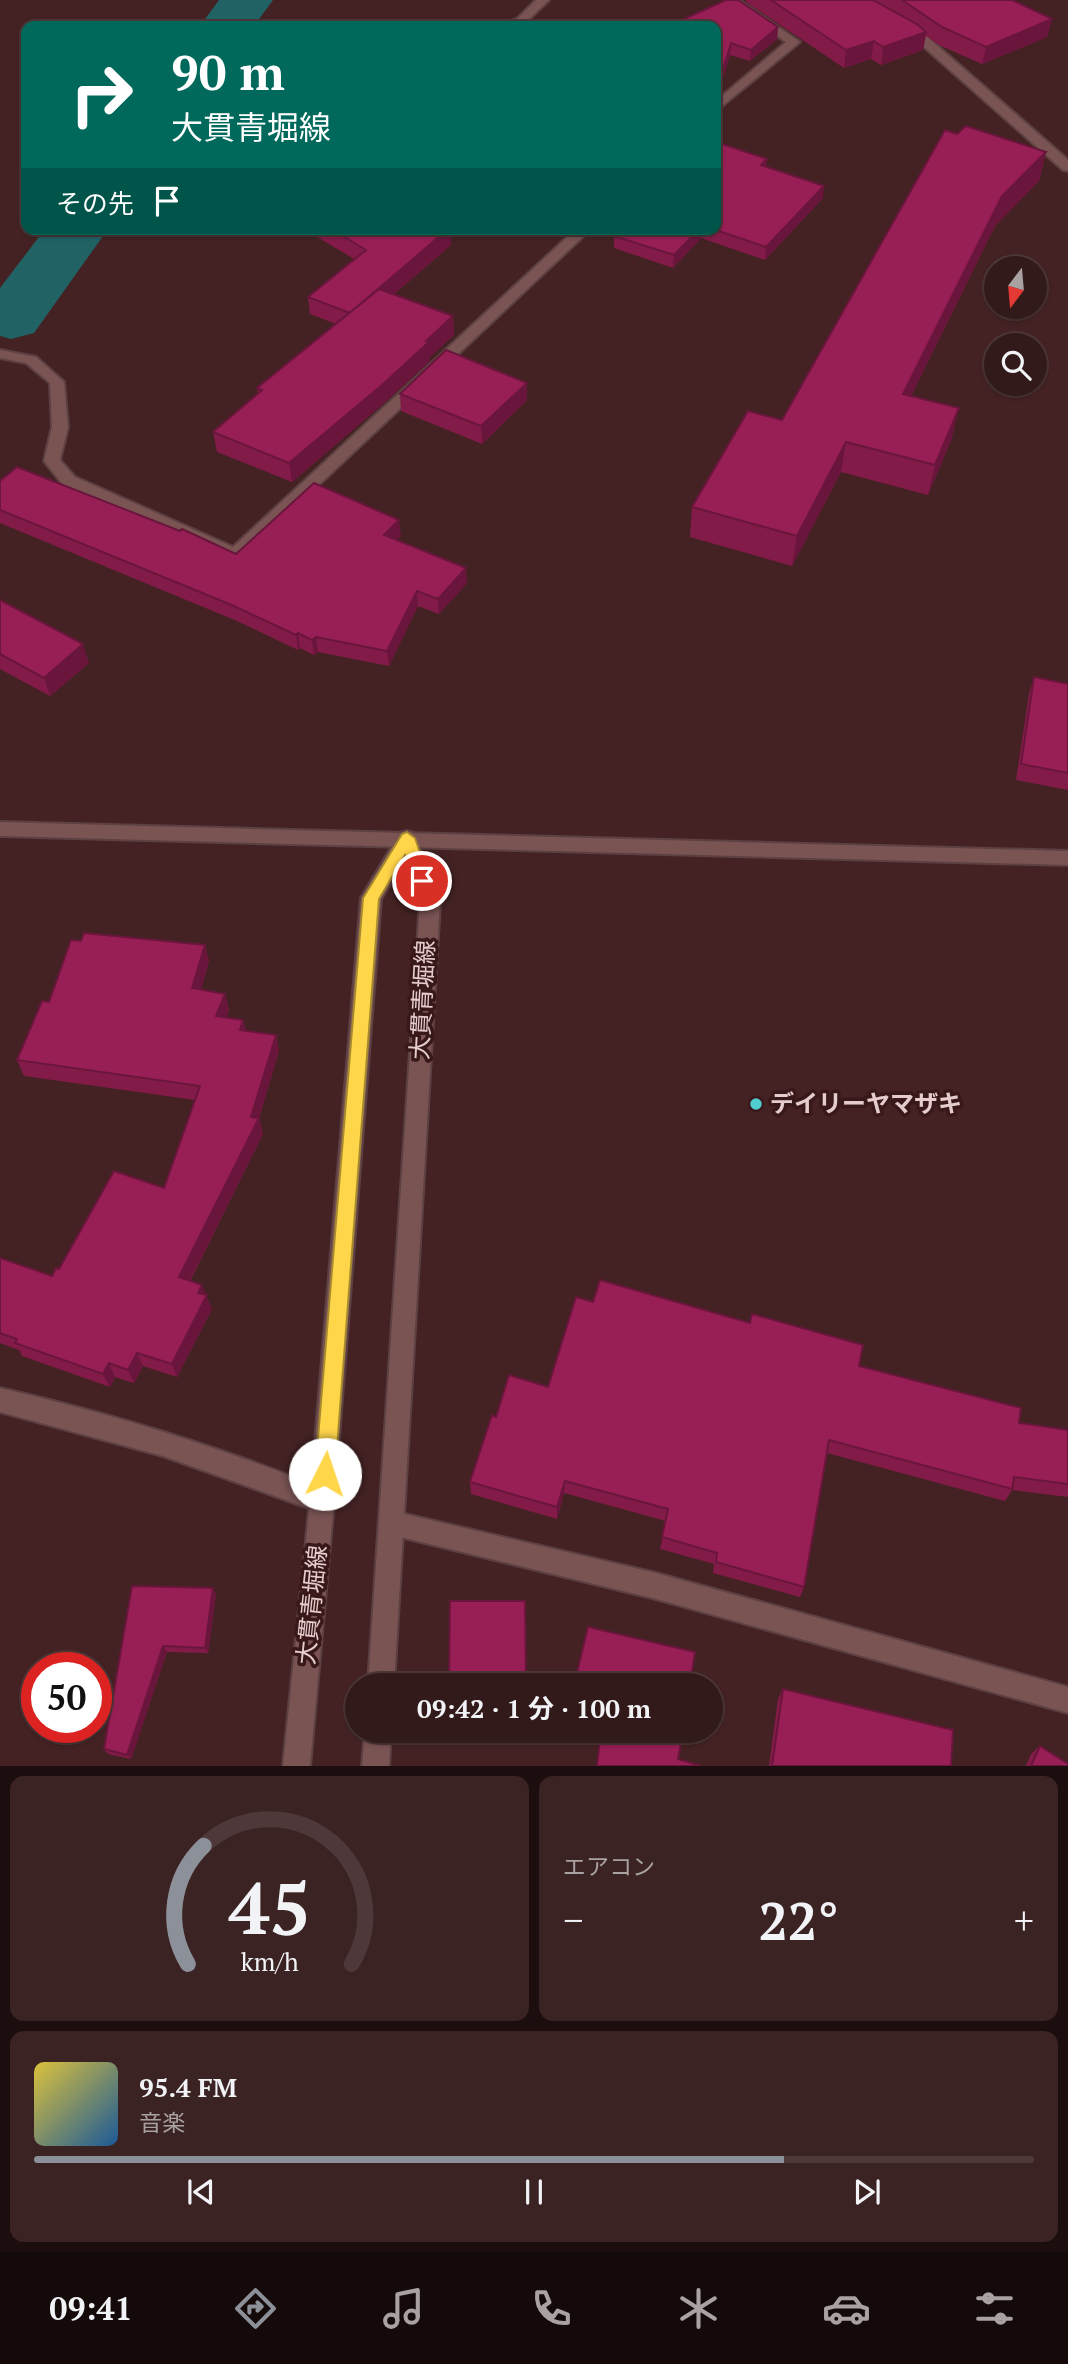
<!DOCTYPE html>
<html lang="ja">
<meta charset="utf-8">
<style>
body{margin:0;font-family:"PT Serif","Noto Sans JP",serif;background:#3b2323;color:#f1f3f6;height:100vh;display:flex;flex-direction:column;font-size:26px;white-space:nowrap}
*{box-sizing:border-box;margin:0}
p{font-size:23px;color:#a9a1a2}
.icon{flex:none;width:38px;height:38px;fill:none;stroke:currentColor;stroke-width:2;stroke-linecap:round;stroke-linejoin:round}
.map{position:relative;height:1766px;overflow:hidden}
.details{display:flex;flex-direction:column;gap:10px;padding:10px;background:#1c0e0e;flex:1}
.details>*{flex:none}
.guide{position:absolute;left:21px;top:21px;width:700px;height:214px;border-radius:14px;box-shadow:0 2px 5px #0004,0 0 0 2px #4e3839;background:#00695c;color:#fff;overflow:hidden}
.needle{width:46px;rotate:196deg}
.tools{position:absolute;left:984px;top:256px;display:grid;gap:14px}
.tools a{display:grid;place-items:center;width:63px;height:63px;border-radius:50%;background:#331a1a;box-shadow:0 2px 5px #0004,0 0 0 2px #4e3839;font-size:35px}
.speed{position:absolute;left:21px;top:1652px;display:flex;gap:14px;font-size:35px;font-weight:700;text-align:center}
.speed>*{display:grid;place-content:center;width:91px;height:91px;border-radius:50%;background:#331a1a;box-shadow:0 2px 5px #0004,0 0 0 2px #4e3839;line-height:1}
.speed .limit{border:10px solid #d22;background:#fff;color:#111}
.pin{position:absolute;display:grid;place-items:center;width:60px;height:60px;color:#fff;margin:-30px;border:4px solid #fff;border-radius:50%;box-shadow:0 2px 7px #0007}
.me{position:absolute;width:77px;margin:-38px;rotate:4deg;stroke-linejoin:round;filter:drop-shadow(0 0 5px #0008)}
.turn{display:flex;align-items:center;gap:24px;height:147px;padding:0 35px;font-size:32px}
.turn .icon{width:91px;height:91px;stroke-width:2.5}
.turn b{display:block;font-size:49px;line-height:60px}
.then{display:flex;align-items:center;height:66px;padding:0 35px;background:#0003;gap:14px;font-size:26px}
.big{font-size:52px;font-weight:700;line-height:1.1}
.details .tile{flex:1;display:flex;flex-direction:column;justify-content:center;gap:10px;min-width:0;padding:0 24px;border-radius:14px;background:#3b2323}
.details .dial{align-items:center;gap:0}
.dial svg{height:182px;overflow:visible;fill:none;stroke:#4e3839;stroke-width:7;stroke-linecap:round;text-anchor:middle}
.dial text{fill:#f1f3f6;stroke:none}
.song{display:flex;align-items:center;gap:21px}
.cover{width:84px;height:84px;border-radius:10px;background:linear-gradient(135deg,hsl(50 70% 55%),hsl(210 70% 35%))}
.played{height:7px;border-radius:4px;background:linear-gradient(90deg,#8c9099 75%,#4e3839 75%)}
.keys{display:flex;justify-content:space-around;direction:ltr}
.heat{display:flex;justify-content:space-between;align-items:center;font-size:38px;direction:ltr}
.details .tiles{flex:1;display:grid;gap:10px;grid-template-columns:1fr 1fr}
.tile:last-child{grid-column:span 2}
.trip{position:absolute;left:345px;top:1673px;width:378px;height:70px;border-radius:35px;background:#331a1a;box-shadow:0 2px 5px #0004,0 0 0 2px #4e3839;font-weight:700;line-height:70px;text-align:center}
.tab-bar{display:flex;height:112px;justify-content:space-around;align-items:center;background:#140a0a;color:#a9a1a2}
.tab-bar .icon{width:49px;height:49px}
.tab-bar .active{color:#8c9099}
.tab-bar b{font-size:32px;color:#f1f3f6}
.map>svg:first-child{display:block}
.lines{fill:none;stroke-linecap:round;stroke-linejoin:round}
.river{fill:#216265;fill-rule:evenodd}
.service-casing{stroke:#5d4042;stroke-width:4}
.minor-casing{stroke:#5d4042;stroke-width:4}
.tertiary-casing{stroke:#5d4042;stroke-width:4}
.secondary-casing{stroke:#5d4042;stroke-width:4}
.service{fill:#7a5353;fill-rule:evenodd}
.minor{fill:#7a5353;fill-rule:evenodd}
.tertiary{fill:#7a5353;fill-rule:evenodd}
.secondary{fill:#7a5353;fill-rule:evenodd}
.wall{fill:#831b49}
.shaded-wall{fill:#6a163c}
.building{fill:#981f55;stroke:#6a163c;stroke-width:2}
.route{fill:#ffd54a;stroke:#a68a30;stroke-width:2}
.poi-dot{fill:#51ccd1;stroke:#391819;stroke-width:2.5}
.labels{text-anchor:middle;stroke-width:7;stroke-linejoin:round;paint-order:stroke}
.street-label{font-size:24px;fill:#e4cdcc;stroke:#391819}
.poi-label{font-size:24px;font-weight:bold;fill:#e4cdcc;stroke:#391819;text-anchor:start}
</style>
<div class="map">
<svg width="1068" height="1766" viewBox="0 0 1068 1766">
<rect width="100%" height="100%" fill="#442223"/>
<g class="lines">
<g class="river">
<path d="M219,0H273L254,26H200Z"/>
<path d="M45,229H108L34,333L11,339L0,336V288Z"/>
</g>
<g class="service-casing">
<g id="service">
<path d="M536,0H549L525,23L497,26L517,19Z"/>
<path d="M0,1388C113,1414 224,1448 331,1492L334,1501L331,1510L322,1513L163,1456L0,1412Z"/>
</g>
</g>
<g class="minor-casing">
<g id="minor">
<path d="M725,0H739L800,42L716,111V101L786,42Z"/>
<path d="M899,25H907L924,34L1068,160V171L1063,170L916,40L899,31Z"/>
<path d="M576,229H591L241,558L235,559L63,485L44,461L52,427L50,383L26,363L0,358V350L36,357L64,382L68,427L60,460L75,477L233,547Z"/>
<path d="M392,1511L656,1573L1068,1687V1713L656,1599L392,1535L383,1532L380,1523L383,1514Z"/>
</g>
</g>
<g class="tertiary-casing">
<path id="tertiary" d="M0,822L1068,851V865L0,836Z"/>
</g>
<g class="secondary-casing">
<g id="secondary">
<path d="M407,831L414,833L416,838L440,902L394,1685H368L420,902L405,858L381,899L334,1501L310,1766H283L310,1501L361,898L400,833Z"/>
<path d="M365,1731H391L389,1766H362Z"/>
</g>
</g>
<use href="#service" class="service"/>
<use href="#minor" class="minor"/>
<use href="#tertiary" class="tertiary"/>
<use href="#secondary" class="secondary"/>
</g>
<g class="wall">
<path d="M746,0H1012L1052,19L1047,37L982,64L939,45L926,36L923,50L881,65L871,59L844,68L746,2Z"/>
<path d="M671,25L778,27L777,39L750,61L730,55L723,77L716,26H671Z"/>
<path d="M957,134L1046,152L1039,181L995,226L911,396L952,438L928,495L841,472L792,566L690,537L692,507L782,420Z"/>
<path d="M766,167L823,198L765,260L701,238L673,268L614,248V236L621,229H716Z"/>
<path d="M304,229H451V245L393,295L453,316L454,335L429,358L430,361L383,404L292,482L217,452L213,432L258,393L257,388L336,324L310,314L308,297L354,259Z"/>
<path d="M400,394L527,400L482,444L401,411Z"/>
<path d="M0,481L236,554L401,536L396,540L467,583L439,614L418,606L389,666L318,652L314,655L300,648L298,650L237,621L0,523Z"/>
<path d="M0,600L89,663L50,696L0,669Z"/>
<path d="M1034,677L1068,684V790L1016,780L1029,694Z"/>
<path d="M205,945L209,961L201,989L225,994L229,1011L226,1018L243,1020L246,1031L276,1035L279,1051L259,1118L263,1134L190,1281L205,1295L212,1309L177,1377L143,1366L134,1383L115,1377L110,1387L22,1356L19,1350L0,1343V1258L52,1276L59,1269L164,1188L195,1100L24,1076L17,1060L49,1002Z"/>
<path d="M859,1366L1019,1423L1068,1430V1497L1012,1490L1005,1501L827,1453L804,1587L800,1597L713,1573L714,1564L660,1549L666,1521L564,1493L557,1519L471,1494L470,1482L496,1417L548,1387Z"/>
<path d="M132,1586L216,1594L208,1653L167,1652L131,1759L108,1754L104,1749Z"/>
<path d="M783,1689L951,1766H769L778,1699Z"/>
<path d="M1040,1746L1068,1766H1026L1031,1754Z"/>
</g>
<g class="shaded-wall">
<path d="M1052,19L1047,37L982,64L986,47Z"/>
<path d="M778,27L777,39L750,61L751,50Z"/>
<path d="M926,32L923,50L881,65L883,47Z"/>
<path d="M874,41L871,59L844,68L846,50Z"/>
<path d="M731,43L730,55L723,77L716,85V74Z"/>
<path d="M1046,152L1039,181L995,226L897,424L903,394L1002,196Z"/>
<path d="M767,159L766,171L761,165Z"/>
<path d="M824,186L823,198L765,260L766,247Z"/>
<path d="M448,229H451V245L352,330L351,313Z"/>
<path d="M699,229H702L701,238L673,268L674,255Z"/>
<path d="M453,316L454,335L429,358L430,361L383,404L292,482L289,463Z"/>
<path d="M527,383V400L482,444L481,426Z"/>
<path d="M959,408L952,438L928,495L935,465Z"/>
<path d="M846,442L841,472L792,566L797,536Z"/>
<path d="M399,520L401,536L386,550L384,535Z"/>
<path d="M466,568L467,583L439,614L438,599Z"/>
<path d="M417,591L418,606L389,666L387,651Z"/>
<path d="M298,633L300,648L298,650L296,635Z"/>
<path d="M316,637L318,652L314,655L312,640Z"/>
<path d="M83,644L89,663L50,696L44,678Z"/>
<path d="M205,945L209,961L197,1004L192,988Z"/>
<path d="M225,994L229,1011L221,1033L216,1016Z"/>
<path d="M243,1020L247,1036L240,1030Z"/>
<path d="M276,1035L279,1051L258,1120L259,1118L263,1134L184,1291L179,1277L251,1117Z"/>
<path d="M202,1285L212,1309L177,1377L172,1364Z"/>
<path d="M137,1353L143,1366L134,1383L128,1370Z"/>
<path d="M109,1363L115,1377L110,1387L103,1374Z"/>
<path d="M565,1481L564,1493L557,1519V1507Z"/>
<path d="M213,1588L216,1594L208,1653L205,1648Z"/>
<path d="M163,1646L167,1652L131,1759L127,1755Z"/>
</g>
<g class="building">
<path d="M726,0H738L778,27L751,50L731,43L724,66L716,74V26H676L671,25Z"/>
<path d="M771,0H873L918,25L926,32L883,47L874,41L846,50Z"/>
<path d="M902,0H1012L1052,19L986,47L942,27Z"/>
<path d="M966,126L1046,152L1002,196L903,394L959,408L935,465L846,442L797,536L692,507L748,411L782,420L945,130L957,134Z"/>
<path d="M716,142L767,159L761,165L824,186L766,247L713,229H716Z"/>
<path d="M332,229H448L350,313L308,297L366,250Z"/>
<path d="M621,229H699L674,255L614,236Z"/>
<path d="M379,289L453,316L426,341L429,342L382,385L289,463L213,432L262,390L257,388Z"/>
<path d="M446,350L527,383L481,426L400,394Z"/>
<path d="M17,467L180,531L182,529L236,554L314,483L399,520L384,535L466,568L438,599L417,591L387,651L316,637L312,640L298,633L296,635L234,606L0,510V481Z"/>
<path d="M0,600L83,644L44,678L0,654Z"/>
<path d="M1034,677L1068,684V773L1021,764Z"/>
<path d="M84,933L205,945L192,988L225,994L216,1016L243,1020L240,1030L276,1035L251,1117L259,1118L179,1277L202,1285L198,1293L207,1295L172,1364L137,1353L128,1370L109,1363L103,1374L15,1343L17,1339L0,1333V1258L52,1276L56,1268L59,1269L114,1171L164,1188L200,1086L17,1060L42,1001L49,1002L71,940L81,941Z"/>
<path d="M600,1280L750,1323L752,1314L863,1345L859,1366L1021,1408L1019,1423L1068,1430V1484L1014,1477L1012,1489L829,1440L804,1587L716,1562L717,1553L662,1537L668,1509L565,1481L557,1507L470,1482L492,1415L496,1417L509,1375L548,1387L576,1297L593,1302Z"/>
<path d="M132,1586L213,1588L205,1648L163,1646L127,1755L104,1749Z"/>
<path d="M450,1601H525L526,1685H449Z"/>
<path d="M588,1627L695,1652L690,1685H574Z"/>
<path d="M783,1689L953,1730L951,1766H772Z"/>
<path d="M601,1731H683L678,1759L701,1766H597Z"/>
<path d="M1040,1746L1068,1764V1766H1031Z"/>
</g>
<path class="route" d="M407,832L415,838L430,881L428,885H417L405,855L379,899L335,1474L332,1481L325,1484L317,1481L315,1474L363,898L402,834Z"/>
<circle class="poi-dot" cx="756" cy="1104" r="7"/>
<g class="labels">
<g class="street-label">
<text transform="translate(423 1000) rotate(-87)" y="8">大貫青堀線</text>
<text transform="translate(312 1605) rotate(-84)" y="8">大貫青堀線</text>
</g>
<g class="poi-label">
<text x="770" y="1112">デイリーヤマザキ</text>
</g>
</g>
</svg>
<div class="tools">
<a><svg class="needle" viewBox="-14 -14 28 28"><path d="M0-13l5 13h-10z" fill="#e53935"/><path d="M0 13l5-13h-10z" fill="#a9a1a2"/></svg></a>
<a><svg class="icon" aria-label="search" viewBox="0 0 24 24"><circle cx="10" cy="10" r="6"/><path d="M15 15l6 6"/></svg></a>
</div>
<div class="speed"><div class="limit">50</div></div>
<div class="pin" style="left:422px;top:881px;background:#d93025"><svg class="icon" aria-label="arrive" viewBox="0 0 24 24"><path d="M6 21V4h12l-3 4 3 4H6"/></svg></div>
<svg class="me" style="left:325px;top:1474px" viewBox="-20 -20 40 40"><circle r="19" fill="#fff"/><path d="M0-13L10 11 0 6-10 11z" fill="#ffd54a"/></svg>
<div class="trip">09:42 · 1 分 · 100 m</div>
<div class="guide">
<div class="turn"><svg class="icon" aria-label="right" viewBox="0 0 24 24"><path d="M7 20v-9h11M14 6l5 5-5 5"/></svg><div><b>90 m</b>大貫青堀線</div></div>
<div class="then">その先<svg class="icon" aria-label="arrive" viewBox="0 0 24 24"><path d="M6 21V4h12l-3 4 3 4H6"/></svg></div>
</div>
</div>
<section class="details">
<div class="tiles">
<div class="tile dial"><svg viewBox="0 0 100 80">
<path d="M14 69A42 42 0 1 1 86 69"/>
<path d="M14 69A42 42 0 0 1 21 17" stroke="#8c9099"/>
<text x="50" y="56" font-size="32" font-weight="700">45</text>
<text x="50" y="72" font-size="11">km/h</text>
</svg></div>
<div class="tile"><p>エアコン</p>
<div class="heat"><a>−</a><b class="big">22°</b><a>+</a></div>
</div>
<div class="tile">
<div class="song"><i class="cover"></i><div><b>95.4 FM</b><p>音楽</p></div></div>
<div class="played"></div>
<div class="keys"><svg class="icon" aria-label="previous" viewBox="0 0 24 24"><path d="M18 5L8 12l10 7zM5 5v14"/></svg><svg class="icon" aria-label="pause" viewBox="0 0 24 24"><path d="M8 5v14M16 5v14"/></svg><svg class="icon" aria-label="next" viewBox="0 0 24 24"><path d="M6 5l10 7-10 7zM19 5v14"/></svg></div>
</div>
</div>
</section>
<nav class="tab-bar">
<b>09:41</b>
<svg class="icon active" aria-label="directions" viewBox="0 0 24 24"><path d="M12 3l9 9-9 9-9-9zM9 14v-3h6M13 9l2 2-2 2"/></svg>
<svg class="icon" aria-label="music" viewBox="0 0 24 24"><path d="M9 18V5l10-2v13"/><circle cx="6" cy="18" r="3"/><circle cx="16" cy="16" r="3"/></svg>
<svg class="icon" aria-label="phone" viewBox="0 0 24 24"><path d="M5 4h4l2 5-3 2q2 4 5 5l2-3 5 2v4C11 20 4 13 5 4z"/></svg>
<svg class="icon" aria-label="climate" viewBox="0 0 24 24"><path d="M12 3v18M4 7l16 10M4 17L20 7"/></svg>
<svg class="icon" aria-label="car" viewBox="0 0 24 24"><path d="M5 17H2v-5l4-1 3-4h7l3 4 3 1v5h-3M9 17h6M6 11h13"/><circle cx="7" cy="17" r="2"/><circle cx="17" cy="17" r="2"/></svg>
<svg class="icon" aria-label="filters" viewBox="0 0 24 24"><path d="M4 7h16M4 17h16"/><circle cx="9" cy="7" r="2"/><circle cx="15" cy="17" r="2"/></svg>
</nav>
